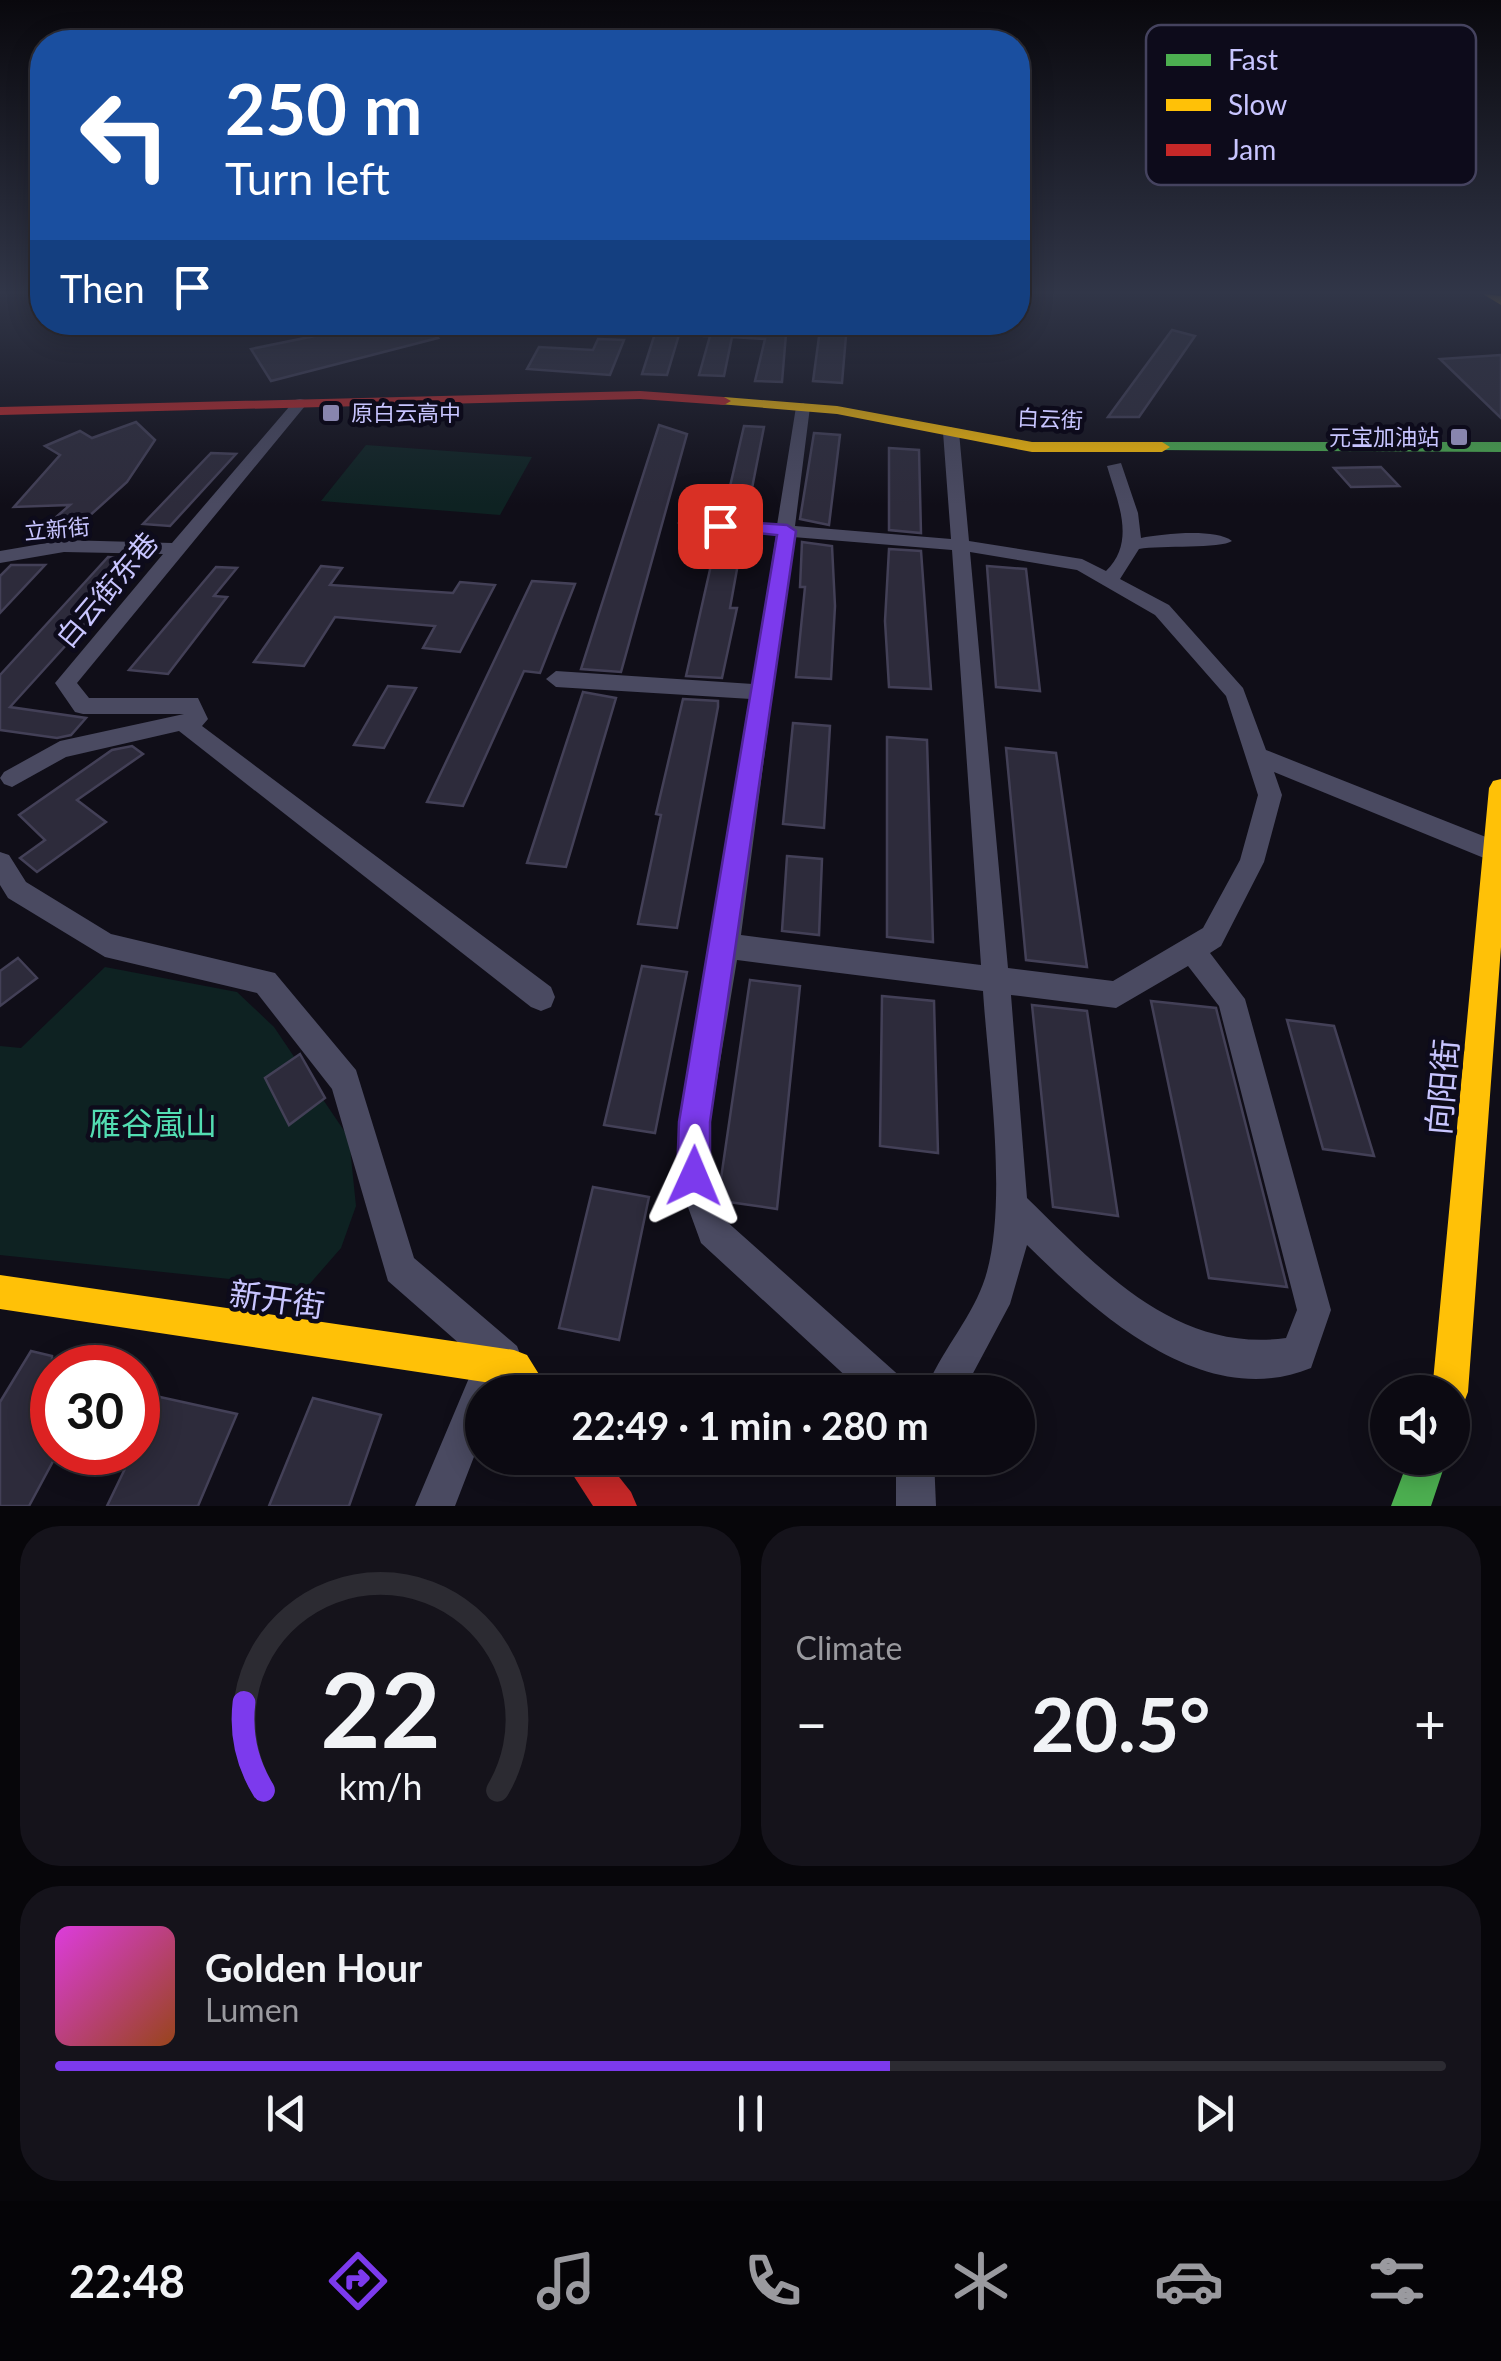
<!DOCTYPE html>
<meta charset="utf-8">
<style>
body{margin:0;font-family:Lato,"Noto Sans SC",sans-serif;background:#15131b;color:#f1f3f6;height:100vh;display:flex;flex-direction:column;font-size:38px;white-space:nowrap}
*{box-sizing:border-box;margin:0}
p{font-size:32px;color:#9a9a9f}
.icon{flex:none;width:55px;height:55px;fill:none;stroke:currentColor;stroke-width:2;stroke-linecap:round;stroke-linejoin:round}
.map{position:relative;height:1506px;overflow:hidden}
.panel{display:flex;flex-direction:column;gap:20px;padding:20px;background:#07060a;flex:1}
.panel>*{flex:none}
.hud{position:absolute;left:30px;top:30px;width:1000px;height:305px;border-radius:40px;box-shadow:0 5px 25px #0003,0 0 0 2px #2c2b32;background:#1a4fa0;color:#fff;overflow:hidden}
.buttons{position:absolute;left:1370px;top:1375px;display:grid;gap:20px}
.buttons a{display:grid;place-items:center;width:100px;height:100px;border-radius:50%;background:#0c0a12;box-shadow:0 5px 25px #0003,0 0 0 2px #2c2b32;font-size:50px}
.speed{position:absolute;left:30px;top:1345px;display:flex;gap:20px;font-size:50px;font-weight:700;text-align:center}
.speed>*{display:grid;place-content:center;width:130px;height:130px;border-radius:50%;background:#0c0a12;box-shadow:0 5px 25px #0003,0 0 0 2px #2c2b32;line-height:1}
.speed .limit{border:15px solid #d22;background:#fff;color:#111}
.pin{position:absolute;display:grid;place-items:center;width:85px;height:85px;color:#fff;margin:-42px;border-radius:20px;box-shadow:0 5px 15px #0006}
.me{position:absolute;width:110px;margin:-55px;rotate:1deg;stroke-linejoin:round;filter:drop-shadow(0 0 8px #0008)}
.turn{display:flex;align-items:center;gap:35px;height:210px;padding:0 30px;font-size:45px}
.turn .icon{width:130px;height:130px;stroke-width:2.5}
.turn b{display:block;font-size:70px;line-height:85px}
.then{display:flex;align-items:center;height:95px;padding:0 30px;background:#0003;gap:20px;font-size:38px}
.big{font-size:75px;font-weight:700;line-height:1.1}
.panel .tile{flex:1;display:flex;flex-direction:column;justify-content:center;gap:15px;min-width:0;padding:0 35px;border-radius:40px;background:#15131b}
.panel .dial{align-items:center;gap:0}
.dial svg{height:260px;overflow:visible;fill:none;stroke:#2c2b32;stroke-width:7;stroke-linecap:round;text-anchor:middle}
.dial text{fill:#f1f3f6;stroke:none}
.song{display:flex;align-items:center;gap:30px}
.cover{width:120px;height:120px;border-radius:15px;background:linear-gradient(135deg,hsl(300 70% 55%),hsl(20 70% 35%))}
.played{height:10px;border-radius:5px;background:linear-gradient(90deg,#7c3aed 60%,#2c2b32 60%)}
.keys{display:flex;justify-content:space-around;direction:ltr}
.heat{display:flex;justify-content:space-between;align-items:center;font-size:55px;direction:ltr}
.panel .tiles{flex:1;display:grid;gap:20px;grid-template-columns:1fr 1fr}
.tile:last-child{grid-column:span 2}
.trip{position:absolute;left:465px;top:1375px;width:570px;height:100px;border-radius:50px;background:#0c0a12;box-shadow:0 5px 25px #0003,0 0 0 2px #2c2b32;font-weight:700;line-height:100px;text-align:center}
.menu{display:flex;height:160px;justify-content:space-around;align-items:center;background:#050407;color:#9a9a9f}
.menu .icon{width:70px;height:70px}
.menu .selected{color:#7c3aed}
.menu b{font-size:45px;color:#f1f3f6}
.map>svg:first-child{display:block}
.green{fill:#0e2222}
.building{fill:#2d2b3b;stroke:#434057;stroke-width:2.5}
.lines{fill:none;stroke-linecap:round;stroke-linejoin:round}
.street{fill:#4a4a61;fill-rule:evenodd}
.fast{fill:#4caf50;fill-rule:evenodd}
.slow{fill:#ffc107;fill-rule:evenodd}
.jam{fill:#c62828;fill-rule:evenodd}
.route{fill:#7c3aed;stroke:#51269a;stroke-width:2.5}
.poi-dot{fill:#8885ae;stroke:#0d0b1b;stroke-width:4}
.labels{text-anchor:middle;stroke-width:9;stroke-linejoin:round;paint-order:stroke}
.far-poi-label{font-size:22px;fill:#c8c5ff;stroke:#0d0b1b;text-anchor:start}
.far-street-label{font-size:22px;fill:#c8c5ff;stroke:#0d0b1b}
.street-label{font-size:28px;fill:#c8c5ff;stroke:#0d0b1b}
.near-street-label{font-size:32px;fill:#c8c5ff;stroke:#0d0b1b}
.near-park-label{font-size:32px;fill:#53ddb2;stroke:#0d0b1b}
.key{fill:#0d0b1b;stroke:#45435f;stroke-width:2.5}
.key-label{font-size:28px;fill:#c8c5ff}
</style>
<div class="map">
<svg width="1501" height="1506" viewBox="0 0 1501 1506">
<rect width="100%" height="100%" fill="#100e18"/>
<g class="green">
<path d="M366,445L532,457L500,515L321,501Z"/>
<path d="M105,967L237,992L274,1027L349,1138L356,1206L341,1248L307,1287L0,1255V1046L21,1048Z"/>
</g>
<g class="building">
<path d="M383,322H424L438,338L271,381L251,349Z"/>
<path d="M704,322H787L782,382L755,381L765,339L732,337L724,376L699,375L710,336H704Z"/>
<path d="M821,322L847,324L842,383L813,381Z"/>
<path d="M657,327L681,328L667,375L642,374Z"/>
<path d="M1172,330L1195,336L1139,417H1108Z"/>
<path d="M598,339L624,340L610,375L527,369L539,347L593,350Z"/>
<path d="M1501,355V418L1440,359Z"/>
<path d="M136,422L155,440L127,482L77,527L48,524L70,505L14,507L60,455L45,446L80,431L92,438Z"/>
<path d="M659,425L687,434L621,672L581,669Z"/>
<path d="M744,426L764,427L746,519L712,515L718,493L728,495Z"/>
<path d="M814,433L840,435L829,525L800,519Z"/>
<path d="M889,448L919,450L921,533L889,530Z"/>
<path d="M211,453L236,454L170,526L143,524Z"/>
<path d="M1381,467L1399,486L1351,487L1334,468Z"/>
<path d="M718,534L743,536L730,608H737L722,678L686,676Z"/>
<path d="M802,542L832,546L835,606L831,679L796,677L805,587H800Z"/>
<path d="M889,549L921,551L931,689L889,687L885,621Z"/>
<path d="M108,557L143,560L10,707L86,718L71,735L57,738L0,730V675Z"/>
<path d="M11,565H45L0,613V576Z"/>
<path d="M321,566L342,568L330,585L453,593L460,582L495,585L460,652L423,648L435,626L335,617L304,666L254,662Z"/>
<path d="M987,566L1026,569L1040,691L996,687Z"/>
<path d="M216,567L237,568L214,596L227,597L168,674L129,670Z"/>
<path d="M532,581L575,584L540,673L524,671L463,806L427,802Z"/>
<path d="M388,686L416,688L384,748L354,745Z"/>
<path d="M583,692L616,698L566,867L527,863Z"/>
<path d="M683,699L718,701V707L677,928L638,924L661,815L656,814Z"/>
<path d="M793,723L830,726L824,828L783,824Z"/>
<path d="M887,737L927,740L933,942L887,937Z"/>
<path d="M132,746L143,754L77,800L106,822L37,872L20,858L45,840L19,815L112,750Z"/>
<path d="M1006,748L1056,753L1087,967L1026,960Z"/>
<path d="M787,856L822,859L819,935L782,931Z"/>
<path d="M18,958L37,978L0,1006V971Z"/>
<path d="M642,966L687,972L655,1133L604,1125Z"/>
<path d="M750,980L800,986L777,1209L722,1201L719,1192Z"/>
<path d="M882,996L934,1001L938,1153L880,1146Z"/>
<path d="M1151,1001L1216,1008L1287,1287L1209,1278Z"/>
<path d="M1032,1005L1087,1011L1118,1216L1053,1207Z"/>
<path d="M1287,1020L1334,1026L1374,1156L1323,1149Z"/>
<path d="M300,1054L325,1098L289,1125L265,1078Z"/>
<path d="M593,1187L649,1197L619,1340L559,1328Z"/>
<path d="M31,1351L52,1356V1452H58L29,1506H0V1402Z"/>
<path d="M160,1397L237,1414L198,1506H107L133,1452H138Z"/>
<path d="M313,1398L381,1415L349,1506H269Z"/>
</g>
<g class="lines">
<g class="street">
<path d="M300,399L305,400V406L77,683L89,698H198L208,719L202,726L551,987L555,997L551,1007L541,1011L531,1007L179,731L66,757L12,787L4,784L0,778L4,772L60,741L184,714H83L75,712L55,683L163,554L64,552L0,563V551L64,540L172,543L295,400Z"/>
<path d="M803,403L810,407L795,526L951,539L943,432L951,427L959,432L969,541L1082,559L1106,571C1137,541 1117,501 1107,466L1121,463L1138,513L1141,538C1162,534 1215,528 1232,541C1221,549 1161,545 1139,549L1120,579L1169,605L1243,688L1266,750L1501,843V865L1274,772L1282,795L1264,862L1221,946L1210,953L1245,999L1331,1310L1311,1368C1204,1412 1097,1314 1027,1245L1010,1304L963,1392H925C939,1354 969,1322 983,1284C1010,1212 988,1070 983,991L737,960L710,1122L709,1177L725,1220L903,1379L908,1392H863L701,1243L677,1177L680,1122L713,946L751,699L556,687L546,679L556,671L753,684L776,535L686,528L677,523L686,518L777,525L796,407ZM793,537L952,550L981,965L741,935ZM970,552L1077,570L1155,615L1226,696L1258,795L1240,860L1203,928L1113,981L1008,968ZM1188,966L1219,1006L1297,1310L1286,1338C1175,1353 1100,1269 1027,1198L1011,995L1116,1008Z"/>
<path d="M0,852L9,855L26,882L111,934L275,973L356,1070L414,1258L517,1346L522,1359L517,1372L507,1376L500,1392H482V1436L455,1506H415L477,1359L388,1281L332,1089L257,993L105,957L8,898L0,885Z"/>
<path d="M896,1458H934L936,1506H896Z"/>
</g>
<g class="fast">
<path d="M1162,442H1501V452L1156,450V444Z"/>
<path d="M1409,1458H1447L1431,1506H1391Z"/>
</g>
<g class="slow">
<path d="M1483,294L1501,296V305Z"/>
<path d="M724,397L837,406L1032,442H1162L1170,447L1162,452H1032L837,414L719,404V398Z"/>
<path d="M1501,779V947L1468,1392L1463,1405L1452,1409V1392H1432L1489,788L1493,781Z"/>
<path d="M0,1275L514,1350L527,1355L550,1392H510L504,1385L0,1309Z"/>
</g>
<g class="jam">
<path d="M640,391L724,397L731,401L724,405L640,399L0,415V407Z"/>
<path d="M562,1458H604L631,1492L637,1506H593Z"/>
</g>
</g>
<linearGradient id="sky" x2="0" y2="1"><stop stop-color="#09080d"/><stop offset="0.58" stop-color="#313648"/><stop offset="1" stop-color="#313648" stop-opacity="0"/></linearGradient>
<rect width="1501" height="505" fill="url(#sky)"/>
<path class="route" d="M720,520L787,525L796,531L710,1122V1176L705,1188L694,1193L682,1188L677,1176L679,1122L777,535L713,529V522Z"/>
<g class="poi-dot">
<rect x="321" y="403" width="20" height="20" rx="5"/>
<rect x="1449" y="427" width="20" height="20" rx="5"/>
</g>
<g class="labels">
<g class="far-poi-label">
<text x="351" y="421">原白云高中</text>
<text x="1439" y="445" text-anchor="end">元宝加油站</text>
</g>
<g class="far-street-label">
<text transform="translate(1050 419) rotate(3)" y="8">白云街</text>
<text transform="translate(57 529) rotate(-5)" y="8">立新街</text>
</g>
<g class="street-label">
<text transform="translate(107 590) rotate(-50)" y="10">白云街东巷</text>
</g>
<g class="near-street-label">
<text transform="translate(1443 1087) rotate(-85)" y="11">向阳街</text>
<text transform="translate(277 1300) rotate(8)" y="11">新开街</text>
</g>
<g class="near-park-label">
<text x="153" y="1135">雁谷嵐山</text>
</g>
</g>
<rect x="1146" y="25" width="330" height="160" rx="15" class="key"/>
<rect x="1166" y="54" width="45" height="12" fill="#4caf50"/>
<rect x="1166" y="99" width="45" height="12" fill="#ffc107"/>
<rect x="1166" y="144" width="45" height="12" fill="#c62828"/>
<g class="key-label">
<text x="1228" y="70">Fast</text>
<text x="1228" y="115">Slow</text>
<text x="1228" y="160">Jam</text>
</g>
</svg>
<div class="buttons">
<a><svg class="icon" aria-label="sound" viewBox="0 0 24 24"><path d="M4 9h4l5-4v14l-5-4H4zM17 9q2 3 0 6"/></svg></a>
</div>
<div class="speed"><div class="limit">30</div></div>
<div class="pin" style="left:720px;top:526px;background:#d93025"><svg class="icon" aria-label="arrive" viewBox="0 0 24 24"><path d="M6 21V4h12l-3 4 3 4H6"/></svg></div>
<svg class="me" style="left:694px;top:1176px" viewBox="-20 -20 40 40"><path d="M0-17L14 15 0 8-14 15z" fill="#7c3aed" stroke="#fff" stroke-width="4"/></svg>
<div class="trip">22:49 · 1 min · 280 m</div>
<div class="hud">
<div class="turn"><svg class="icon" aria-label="left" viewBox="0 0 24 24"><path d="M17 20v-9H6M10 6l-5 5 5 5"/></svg><div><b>250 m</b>Turn left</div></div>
<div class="then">Then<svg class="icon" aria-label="arrive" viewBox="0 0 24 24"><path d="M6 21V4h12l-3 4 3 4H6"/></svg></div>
</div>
</div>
<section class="panel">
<div class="tiles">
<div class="tile dial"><svg viewBox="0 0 100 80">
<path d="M14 69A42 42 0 1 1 86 69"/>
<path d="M14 69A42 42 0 0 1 8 42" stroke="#7c3aed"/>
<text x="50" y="56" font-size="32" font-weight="700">22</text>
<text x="50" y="72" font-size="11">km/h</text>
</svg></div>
<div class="tile"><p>Climate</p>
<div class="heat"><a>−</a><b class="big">20.5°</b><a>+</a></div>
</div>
<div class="tile">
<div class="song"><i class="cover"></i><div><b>Golden Hour</b><p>Lumen</p></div></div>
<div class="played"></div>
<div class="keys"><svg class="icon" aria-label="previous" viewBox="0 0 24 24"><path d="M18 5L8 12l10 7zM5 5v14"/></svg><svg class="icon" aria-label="pause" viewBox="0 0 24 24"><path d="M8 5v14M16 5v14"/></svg><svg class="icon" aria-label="next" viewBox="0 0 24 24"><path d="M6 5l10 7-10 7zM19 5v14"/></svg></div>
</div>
</div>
</section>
<nav class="menu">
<b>22:48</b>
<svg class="icon selected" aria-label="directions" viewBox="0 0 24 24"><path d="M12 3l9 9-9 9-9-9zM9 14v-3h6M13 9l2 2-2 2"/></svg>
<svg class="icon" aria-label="music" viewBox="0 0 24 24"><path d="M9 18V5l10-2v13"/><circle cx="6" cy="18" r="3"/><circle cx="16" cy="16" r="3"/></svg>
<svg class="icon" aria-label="phone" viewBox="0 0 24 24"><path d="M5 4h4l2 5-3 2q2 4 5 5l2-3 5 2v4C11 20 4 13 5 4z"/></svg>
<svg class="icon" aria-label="climate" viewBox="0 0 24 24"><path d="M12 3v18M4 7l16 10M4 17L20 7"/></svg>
<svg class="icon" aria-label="car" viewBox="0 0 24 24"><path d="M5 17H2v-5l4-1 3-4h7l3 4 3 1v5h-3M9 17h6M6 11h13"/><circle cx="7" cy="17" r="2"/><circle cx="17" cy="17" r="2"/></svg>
<svg class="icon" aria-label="filters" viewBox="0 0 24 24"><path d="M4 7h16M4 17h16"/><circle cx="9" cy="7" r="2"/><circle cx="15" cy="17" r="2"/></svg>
</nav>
